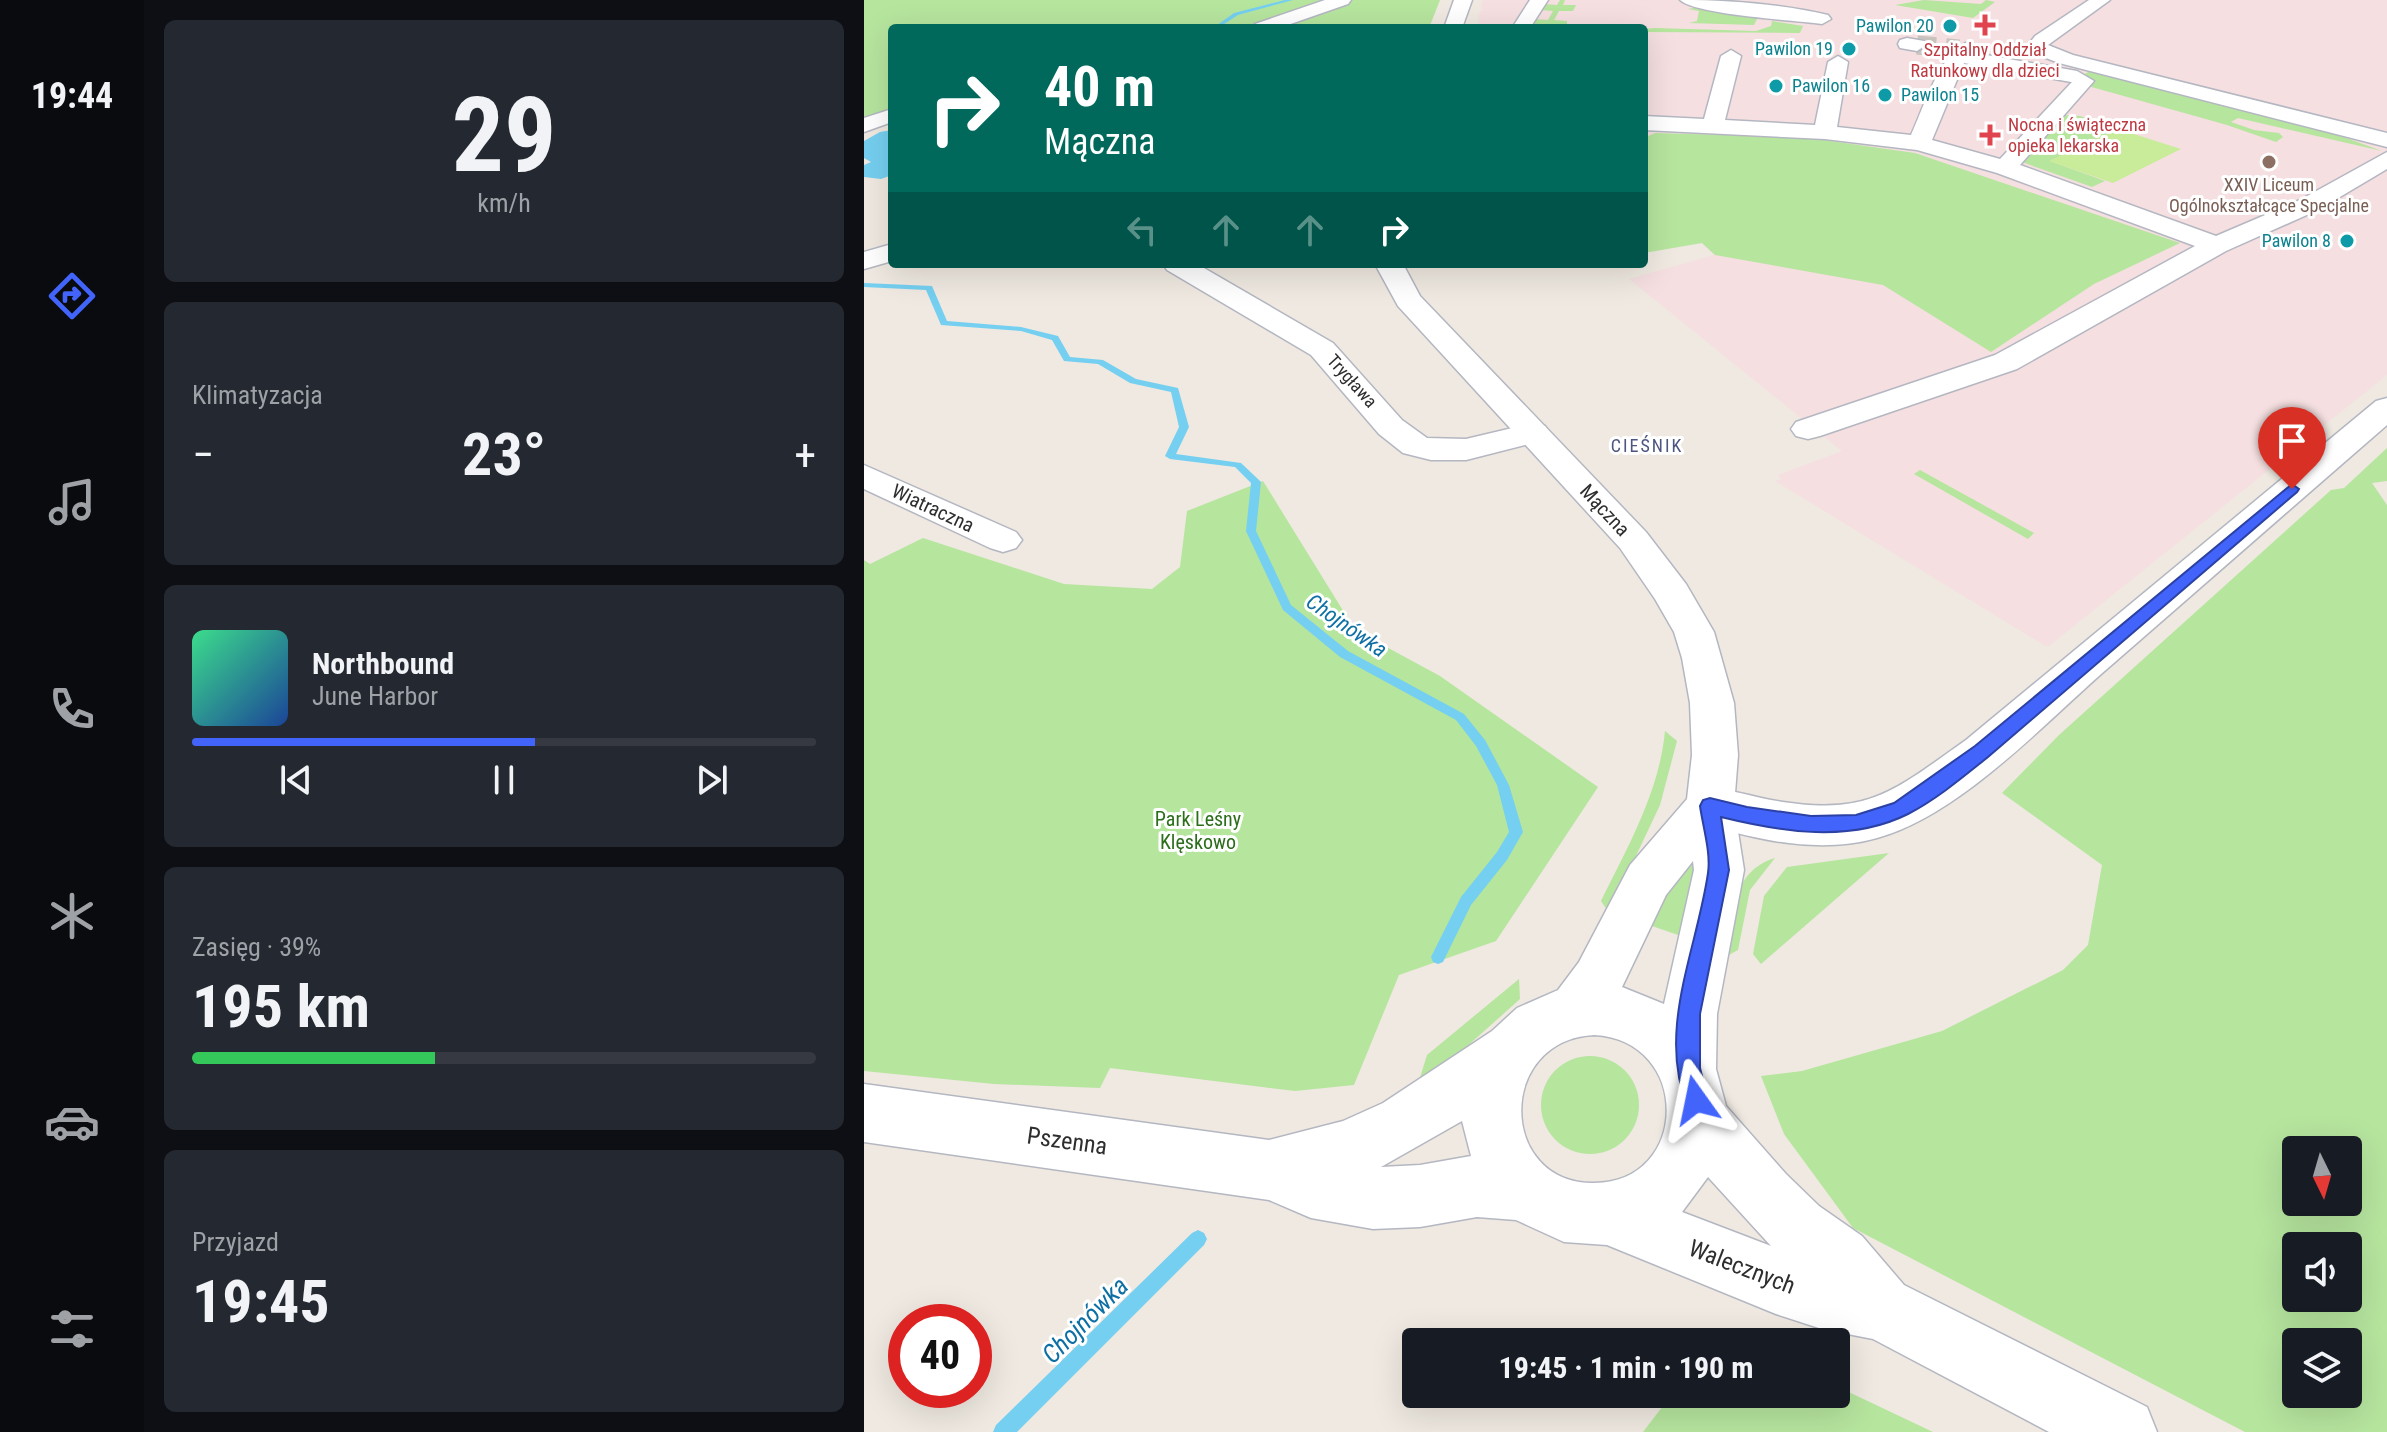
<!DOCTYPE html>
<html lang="pl">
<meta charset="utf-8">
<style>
body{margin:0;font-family:"Roboto Condensed",sans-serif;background:#242831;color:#f1f3f6;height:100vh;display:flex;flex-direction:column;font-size:30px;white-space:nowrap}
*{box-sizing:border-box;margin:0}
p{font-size:26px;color:#9ea1a6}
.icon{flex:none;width:44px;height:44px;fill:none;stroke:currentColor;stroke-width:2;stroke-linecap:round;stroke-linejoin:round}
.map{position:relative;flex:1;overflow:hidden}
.drawer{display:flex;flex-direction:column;gap:20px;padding:20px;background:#0d0f14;width:720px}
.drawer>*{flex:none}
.banner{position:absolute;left:24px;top:24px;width:760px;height:244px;border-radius:8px;box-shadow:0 8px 32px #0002;background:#00695c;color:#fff;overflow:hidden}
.needle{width:52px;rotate:175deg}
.fabs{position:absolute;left:1418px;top:1136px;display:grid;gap:16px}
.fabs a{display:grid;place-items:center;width:80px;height:80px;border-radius:8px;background:#171b24;box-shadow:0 8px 32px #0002;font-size:40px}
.speed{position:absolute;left:24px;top:1304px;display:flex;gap:16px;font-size:40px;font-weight:700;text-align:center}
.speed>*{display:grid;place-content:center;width:104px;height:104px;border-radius:50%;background:#171b24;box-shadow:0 8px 32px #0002;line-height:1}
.speed .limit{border:12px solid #d22;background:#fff;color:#111}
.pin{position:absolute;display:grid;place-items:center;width:68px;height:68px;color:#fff;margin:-82px -34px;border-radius:50% 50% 50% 0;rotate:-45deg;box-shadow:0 0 8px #0007}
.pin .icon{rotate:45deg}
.me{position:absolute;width:88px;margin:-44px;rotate:348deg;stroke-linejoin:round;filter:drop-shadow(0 0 6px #0008)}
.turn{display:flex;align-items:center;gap:28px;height:168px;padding:0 24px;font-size:36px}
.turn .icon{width:104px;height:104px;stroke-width:2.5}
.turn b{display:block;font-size:56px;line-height:68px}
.lanes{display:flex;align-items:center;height:76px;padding:0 24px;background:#0003;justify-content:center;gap:40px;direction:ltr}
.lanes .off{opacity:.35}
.big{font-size:60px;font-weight:700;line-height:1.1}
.drawer .widget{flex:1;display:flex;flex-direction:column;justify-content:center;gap:12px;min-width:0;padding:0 28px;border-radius:12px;background:#242831}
.drawer .dial{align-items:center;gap:0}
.dial b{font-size:104px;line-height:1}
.song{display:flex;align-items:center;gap:24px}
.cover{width:96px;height:96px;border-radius:12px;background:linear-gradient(135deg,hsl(150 70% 55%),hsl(220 70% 35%))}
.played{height:8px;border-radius:4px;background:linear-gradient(90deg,#4264fb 55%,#363941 55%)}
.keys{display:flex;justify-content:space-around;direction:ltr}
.heat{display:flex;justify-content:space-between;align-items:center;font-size:44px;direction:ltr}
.charge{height:12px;border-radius:6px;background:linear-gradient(90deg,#34c759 39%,#363941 0)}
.trip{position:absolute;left:538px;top:1328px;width:448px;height:80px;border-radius:8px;background:#171b24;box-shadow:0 8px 32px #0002;font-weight:700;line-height:80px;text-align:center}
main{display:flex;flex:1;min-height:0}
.dock{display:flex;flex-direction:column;width:144px;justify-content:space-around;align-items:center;background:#090b0e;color:#9ea1a6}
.dock .icon{width:56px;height:56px}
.dock .selected{color:#4264fb}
.dock b{font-size:36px;color:#f1f3f6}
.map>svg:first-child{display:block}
.medical{fill:#f5dfe0}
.green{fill:#b6e59e;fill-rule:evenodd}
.pitch{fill:#c9ec9a}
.water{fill:#75cff0}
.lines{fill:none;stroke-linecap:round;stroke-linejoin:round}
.stream{fill:#75cff0;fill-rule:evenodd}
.street-tunnel{stroke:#c8c4bd;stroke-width:19;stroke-dasharray:19 10;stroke-linecap:butt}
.street-casing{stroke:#b4b7c1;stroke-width:3}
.secondary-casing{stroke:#b4b7c1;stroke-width:3}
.street{fill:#fff;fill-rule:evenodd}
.secondary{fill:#fff;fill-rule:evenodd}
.route{fill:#4264fb;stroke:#2b41a3;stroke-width:2}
.health-dot{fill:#e0444e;stroke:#fff;stroke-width:3}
.culture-dot{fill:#0f9aa8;stroke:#fff;stroke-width:3}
.education-dot{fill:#8d6e63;stroke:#fff;stroke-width:3}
.labels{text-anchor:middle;stroke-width:6;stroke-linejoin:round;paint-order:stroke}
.far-culture-label{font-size:18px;fill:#0d838f;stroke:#fff;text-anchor:end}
.far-health-label{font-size:18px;fill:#be3a42;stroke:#fff}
.far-education-label{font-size:18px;fill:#785e54;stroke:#fff}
.far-street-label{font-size:18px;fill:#2e2e2e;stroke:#fff}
.far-neighbourhood-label{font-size:18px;letter-spacing:2px;fill:#4d5680;stroke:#fff}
.street-label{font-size:20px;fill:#2e2e2e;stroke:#fff}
.park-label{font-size:20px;fill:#2c6e1b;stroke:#fff}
.water-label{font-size:22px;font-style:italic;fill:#0d6fa3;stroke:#fff}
.near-street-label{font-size:24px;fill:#2e2e2e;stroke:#fff}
.near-water-label{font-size:26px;font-style:italic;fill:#0d6fa3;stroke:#fff}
</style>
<main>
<nav class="dock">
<b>19:44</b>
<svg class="icon selected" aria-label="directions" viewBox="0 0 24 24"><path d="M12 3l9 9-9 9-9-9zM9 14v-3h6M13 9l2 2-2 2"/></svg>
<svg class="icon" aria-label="music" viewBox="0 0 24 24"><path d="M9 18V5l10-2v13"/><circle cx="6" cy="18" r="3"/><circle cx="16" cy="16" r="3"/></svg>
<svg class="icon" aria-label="phone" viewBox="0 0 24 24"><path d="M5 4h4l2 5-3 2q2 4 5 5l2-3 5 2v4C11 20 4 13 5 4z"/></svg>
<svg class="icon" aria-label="climate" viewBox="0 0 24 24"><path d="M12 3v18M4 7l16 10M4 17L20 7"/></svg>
<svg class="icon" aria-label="car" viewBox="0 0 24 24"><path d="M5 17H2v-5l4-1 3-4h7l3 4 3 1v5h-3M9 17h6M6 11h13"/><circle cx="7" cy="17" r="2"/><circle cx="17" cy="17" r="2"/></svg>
<svg class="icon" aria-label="filters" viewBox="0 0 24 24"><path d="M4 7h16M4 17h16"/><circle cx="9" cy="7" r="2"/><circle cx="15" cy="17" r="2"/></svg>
</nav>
<section class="drawer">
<div class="widget dial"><b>29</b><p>km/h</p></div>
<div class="widget"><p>Klimatyzacja</p>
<div class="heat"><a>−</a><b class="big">23°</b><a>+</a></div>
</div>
<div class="widget">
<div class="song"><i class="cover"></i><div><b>Northbound</b><p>June Harbor</p></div></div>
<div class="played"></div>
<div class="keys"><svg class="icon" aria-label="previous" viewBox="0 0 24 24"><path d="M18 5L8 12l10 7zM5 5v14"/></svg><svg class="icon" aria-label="pause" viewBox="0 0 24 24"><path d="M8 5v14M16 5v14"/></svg><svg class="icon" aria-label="next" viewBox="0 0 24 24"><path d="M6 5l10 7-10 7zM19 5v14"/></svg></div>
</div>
<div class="widget"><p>Zasięg · 39%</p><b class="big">195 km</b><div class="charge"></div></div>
<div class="widget"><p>Przyjazd</p><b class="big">19:45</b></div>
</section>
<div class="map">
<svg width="1523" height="1432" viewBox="0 0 1523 1432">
<rect width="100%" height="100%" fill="#efe9e1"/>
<path class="medical" d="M618,0H1523V375L1185,646L1180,645L911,481L917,479L914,475L978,451L765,279L850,255L788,195L780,194V28H612L617,24L614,23L616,11L620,10L617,9Z"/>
<g class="green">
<path d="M0,0H471L391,28H28V111L0,120Z"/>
<path d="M483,0H576L565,28H407Z"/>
<path d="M696,0H701L699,5H712L709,11H695L690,20L703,21V24L771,27L670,25L669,19L684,20L689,11L676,10L680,4L693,5Z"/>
<path d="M1060,0L1117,4L1122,0L1131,2L1109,18L1031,5Z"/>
<path d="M835,7L896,16L897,18L893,19L890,25L825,23L833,21L835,11L824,9Z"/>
<path d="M908,21L939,26L936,33L780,32V29L791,28L892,31L907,26Z"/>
<path d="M1227,70L1463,131L1518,151L1374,118L1367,122L1390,130L1415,133L1419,137L1412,142L1363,125L1224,86L1229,80L1218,76Z"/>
<path d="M1198,115L1216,116L1254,129L1186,161L1241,181L1228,187L1155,161L1171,145L1188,147L1173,143Z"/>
<path d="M791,133L938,137L1051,153L1316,243L1230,284L1127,352L1019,285L851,255L838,243L780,253V138Z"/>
<path d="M1523,448V481L1508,483L1523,505V1432H1381L989,1228L920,1134L897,1076L938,1071L1078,1031L1199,970L1224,945L1238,865L1138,793L1195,735L1467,490L1480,488ZM1432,1150H1484V1202H1432ZM1432,1246H1484V1298H1432ZM1432,1342H1484V1394H1432Z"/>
<path d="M1056,470L1170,533L1164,539L1050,474Z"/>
<path d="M399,481L491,630L576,676L734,787L632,941L535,975L490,1085L431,1091L246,1068L236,1088L130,1084L0,1071V560L6,564L59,538L200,584L288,589L316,567L323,511Z"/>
<path d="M801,731L813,741L796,805L745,913L737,901C764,846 795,793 801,731Z"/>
<path d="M1025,853L897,964L889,954L900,896L923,867Z"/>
<path d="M911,858L886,890L874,950L861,957C868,918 867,871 911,858Z"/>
<path d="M817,861L835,865L817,936L785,925Z"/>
<path d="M655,979L656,999L571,1075L554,1084L563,1055Z"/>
<circle cx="726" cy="1105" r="49"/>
<path d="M972,1386L1069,1432H779L808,1394H972Z"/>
</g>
<path class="pitch" d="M1254,129L1317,149L1249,183L1185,161Z"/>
<path class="water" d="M28,130V175L17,179L0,177V165L7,162L0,158V141L16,132Z"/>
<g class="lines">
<g class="stream">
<path d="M421,0H429L374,15L354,28H349L370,13Z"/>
<path d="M0,283L68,286L83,321L157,327L194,336L206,357L239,360L272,379L314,388L325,427L312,454L377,463L395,480L397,482L392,531L427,605L484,651L600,714L621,740L645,785L659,832L643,860L607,905L579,962L574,964L569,962L567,957L597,897L633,852L645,832L633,785L612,746L592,720L476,657L419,610L382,531L387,483L371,467L306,459L301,456L315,427L307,392L266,383L234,364L200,361L188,340L157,331L77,325L62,290L0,287Z"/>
<path d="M334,1230L340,1233L343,1239L340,1245L153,1432H129L132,1425L328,1233Z"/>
</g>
<path class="street-tunnel" d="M1053,45L1095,49"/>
<g class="street-casing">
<g id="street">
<path d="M461,0H487L484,4L415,28H388L391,24Z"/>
<path d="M666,0H684L666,28H648Z"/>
<path d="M816,0C864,0 918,4 964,15L967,19L958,24C931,20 832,15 816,0Z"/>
<path d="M1225,0H1246L1184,45L1209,55L1523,133V147L1195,63L1169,53L1165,44L1171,36Z"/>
<path d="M1043,38L1060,41L1062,45L1053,51L1036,48L1034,44L1036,40Z"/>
<path d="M1105,42L1115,48L1111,53L1213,71L1230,81L1156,165L1352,236L1436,200L1523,152V169L1454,210L1362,251L1153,369L956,436L944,439L932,436L927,429L932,422L1131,355L1331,246L1133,173L1053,150L961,139L780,130V116L840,119L857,56L867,50L877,56L861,120L951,125L964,62L974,56L984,62L973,127L1047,135C1059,110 1077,49 1105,42ZM1100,63L1207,82H1208L1136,159L1068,140Z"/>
<path d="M28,109V122L0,132V118Z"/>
<path d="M28,244V261L0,269V252Z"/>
<path d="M299,264H333L469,343L538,420L563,438L602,439L669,423L681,426L686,433L681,440L602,460H567L539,453L515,434L447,355L303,270Z"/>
<path d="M1523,398V425C1427,508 1332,592 1236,675C1174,730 1093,816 1013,838C953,855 887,839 829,820L822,806L829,792C855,784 880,795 907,800C1004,817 1027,793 1102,740L1512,401Z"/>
<path d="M0,465L152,532L158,540L152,548L139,552L126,548L0,489Z"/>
</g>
</g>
<g class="secondary-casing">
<g id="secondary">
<path d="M590,0H608L598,28H580Z"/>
<path d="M511,264H539L556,296L782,532L822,584L850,632L870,703L874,755L870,806L880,870L853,1014L852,1069L862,1106L922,1174L955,1206L998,1236L1040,1285L1283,1407L1293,1432H1185L1009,1339L958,1329L912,1314L743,1245L700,1242L652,1220L613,1217L556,1227L509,1229L447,1218L405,1200L0,1142V1084L405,1140L479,1121L519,1103L628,1031L653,1008L694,990L715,962L766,865L823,799L828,755L826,703L818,658L810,632L791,599L756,548L534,306ZM829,861L830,870L800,1004L758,987L802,895ZM730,1035C828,1040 826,1183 730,1183C634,1184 632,1040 730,1035ZM598,1121L607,1156L556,1165L517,1167ZM844,1177L907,1246L818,1212Z"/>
</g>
</g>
<use href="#street" class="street"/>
<use href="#secondary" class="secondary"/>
</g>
<path class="route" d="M1428,484L1435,489L1433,492L1124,757C1099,777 1073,799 1044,814C986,843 918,832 857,817L865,870L836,1014V1068L844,1100L841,1108L832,1112L824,1108C792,1031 833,950 844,873C847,853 839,827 836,806L839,800L846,798L883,807L947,816L992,815L1030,803L1111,746Z"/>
<g class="health-dot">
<path d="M1117 13h8v8h8v8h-8v8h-8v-8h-8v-8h8z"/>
<path d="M1122 123h8v8h8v8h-8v8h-8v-8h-8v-8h8z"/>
</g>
<g class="culture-dot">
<circle cx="1086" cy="26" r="8"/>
<circle cx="985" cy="49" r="8"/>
<circle cx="912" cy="86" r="8"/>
<circle cx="1021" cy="95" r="8"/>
<circle cx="1483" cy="241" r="8"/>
</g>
<circle class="education-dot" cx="1405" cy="162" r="8"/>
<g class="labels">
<g class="far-culture-label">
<text x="1070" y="32">Pawilon 20</text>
<text x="969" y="55">Pawilon 19</text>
<text x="928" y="92" text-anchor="start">Pawilon 16</text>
<text x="1037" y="101" text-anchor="start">Pawilon 15</text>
<text x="1467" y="247">Pawilon 8</text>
</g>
<g class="far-health-label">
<text x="1121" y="56">Szpitalny Oddział<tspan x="1121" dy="21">Ratunkowy dla dzieci</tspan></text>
<text x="1144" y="131" text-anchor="start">Nocna i świąteczna<tspan x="1144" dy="21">opieka lekarska</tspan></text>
</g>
<g class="far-education-label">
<text x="1405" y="191">XXIV Liceum<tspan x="1405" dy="21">Ogólnokształcące Specjalne</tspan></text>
</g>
<g class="far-street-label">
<text transform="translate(488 381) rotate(48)" y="6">Trygława</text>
</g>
<g class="far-neighbourhood-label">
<text x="783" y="452">CIEŚNIK</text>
</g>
<g class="street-label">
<text transform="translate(69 508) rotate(25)" y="7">Wiatraczna</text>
<text transform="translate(741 510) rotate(47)" y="7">Mączna</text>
</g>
<g class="park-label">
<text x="334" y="826">Park Leśny<tspan x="334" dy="23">Klęskowo</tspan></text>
</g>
<g class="water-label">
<text transform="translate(483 625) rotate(35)" y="8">Chojnówka</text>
</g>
<g class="near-street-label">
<text transform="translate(203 1141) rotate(8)" y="8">Pszenna</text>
<text transform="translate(878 1267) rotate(21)" y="8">Walecznych</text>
</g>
<g class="near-water-label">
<text transform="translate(221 1320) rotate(-45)" y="9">Chojnówka</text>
</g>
</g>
</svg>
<div class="fabs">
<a><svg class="needle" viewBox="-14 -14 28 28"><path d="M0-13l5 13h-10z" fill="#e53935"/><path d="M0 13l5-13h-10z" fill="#9ea1a6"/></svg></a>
<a><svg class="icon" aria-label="sound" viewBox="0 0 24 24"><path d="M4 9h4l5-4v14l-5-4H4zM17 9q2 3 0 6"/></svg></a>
<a><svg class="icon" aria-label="layers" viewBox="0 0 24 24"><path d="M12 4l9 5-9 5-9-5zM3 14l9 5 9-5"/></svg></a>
</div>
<div class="speed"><div class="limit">40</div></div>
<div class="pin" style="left:1428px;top:489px;background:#d93025"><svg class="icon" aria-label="arrive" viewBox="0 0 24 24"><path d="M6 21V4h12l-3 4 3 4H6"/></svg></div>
<svg class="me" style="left:832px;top:1100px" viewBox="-20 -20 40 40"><path d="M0-17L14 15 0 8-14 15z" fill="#4264fb" stroke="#fff" stroke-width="4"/></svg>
<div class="trip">19:45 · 1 min · 190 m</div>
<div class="banner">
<div class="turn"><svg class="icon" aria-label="right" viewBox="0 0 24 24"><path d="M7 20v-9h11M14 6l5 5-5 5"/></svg><div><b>40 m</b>Mączna</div></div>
<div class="lanes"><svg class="icon off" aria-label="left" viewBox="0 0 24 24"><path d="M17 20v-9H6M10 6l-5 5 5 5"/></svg><svg class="icon off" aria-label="ahead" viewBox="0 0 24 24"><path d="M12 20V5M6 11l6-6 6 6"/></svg><svg class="icon off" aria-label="ahead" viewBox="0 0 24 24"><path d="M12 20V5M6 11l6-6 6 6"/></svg><svg class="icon" aria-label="right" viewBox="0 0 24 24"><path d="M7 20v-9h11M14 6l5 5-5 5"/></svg></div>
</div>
</div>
</main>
